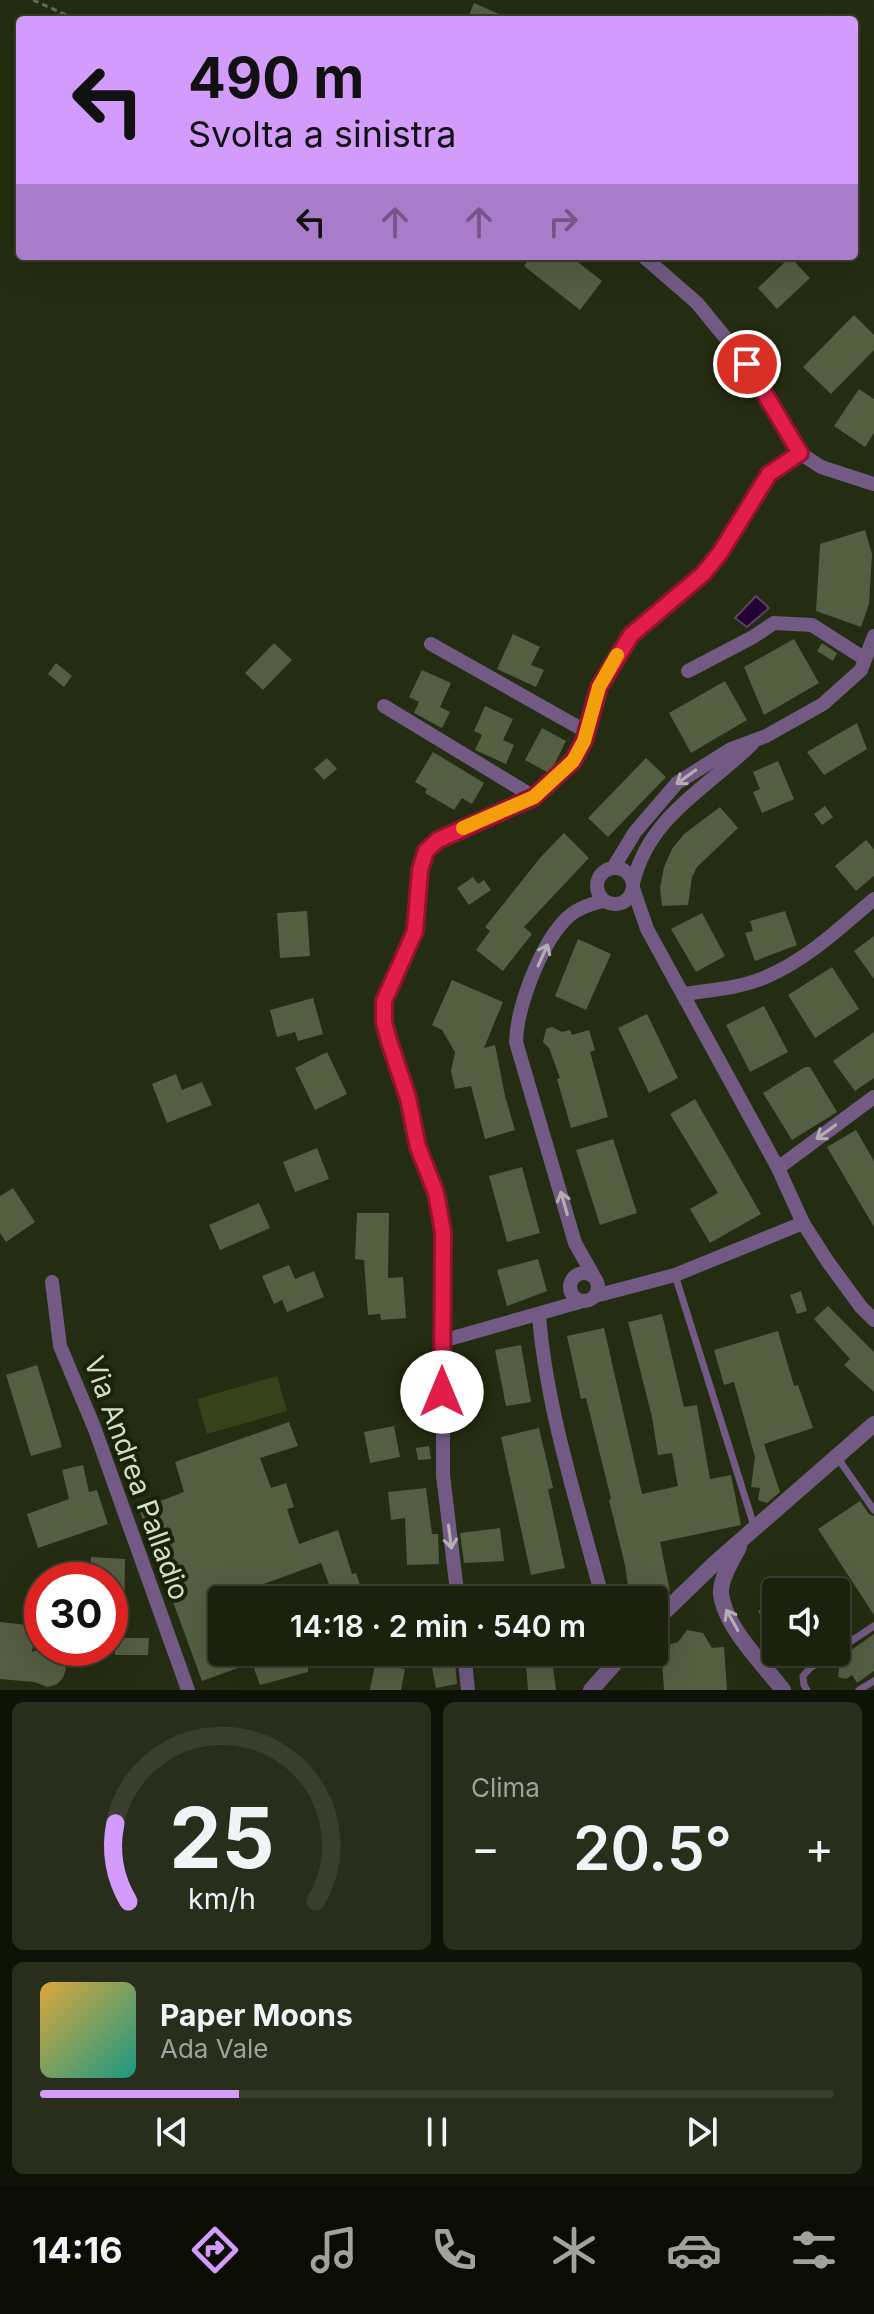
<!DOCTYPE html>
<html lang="it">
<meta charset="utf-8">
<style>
body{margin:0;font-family:Inter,sans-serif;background:#282e1b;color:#f1f3f6;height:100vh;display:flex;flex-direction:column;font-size:30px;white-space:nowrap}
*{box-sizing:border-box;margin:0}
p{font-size:26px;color:#a0a39d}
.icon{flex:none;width:44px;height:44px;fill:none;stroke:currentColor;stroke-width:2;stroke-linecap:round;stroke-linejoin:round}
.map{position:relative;height:1690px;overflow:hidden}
.details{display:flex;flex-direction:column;gap:12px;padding:12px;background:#0f1207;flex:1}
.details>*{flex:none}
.banner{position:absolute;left:16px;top:16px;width:842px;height:244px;border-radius:8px;box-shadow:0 8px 32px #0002,0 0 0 2px #393e2e;background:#d39cfc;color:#111;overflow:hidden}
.tools{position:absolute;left:762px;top:1578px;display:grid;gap:16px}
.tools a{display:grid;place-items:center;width:88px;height:88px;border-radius:8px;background:#1b210d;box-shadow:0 8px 32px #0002,0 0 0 2px #393e2e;font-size:40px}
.speed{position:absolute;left:24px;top:1562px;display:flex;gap:16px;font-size:40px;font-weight:700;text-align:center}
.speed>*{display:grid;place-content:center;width:104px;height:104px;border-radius:50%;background:#1b210d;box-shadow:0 8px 32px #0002,0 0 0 2px #393e2e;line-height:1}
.speed .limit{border:12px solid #d22;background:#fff;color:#111}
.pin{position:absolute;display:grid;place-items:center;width:68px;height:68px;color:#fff;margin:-34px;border:4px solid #fff;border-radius:50%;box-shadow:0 2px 8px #0007}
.me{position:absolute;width:88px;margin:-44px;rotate:0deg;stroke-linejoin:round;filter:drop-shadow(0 0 6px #0008)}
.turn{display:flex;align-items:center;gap:28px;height:168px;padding:0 40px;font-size:36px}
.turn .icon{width:104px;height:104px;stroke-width:2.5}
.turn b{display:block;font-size:56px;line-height:68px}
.lanes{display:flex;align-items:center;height:76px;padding:0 40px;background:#0003;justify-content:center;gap:40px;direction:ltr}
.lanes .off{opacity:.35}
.big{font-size:60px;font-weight:600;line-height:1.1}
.details .widget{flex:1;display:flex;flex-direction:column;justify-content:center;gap:12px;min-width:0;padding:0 28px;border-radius:12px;background:#282e1b}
.details .dial{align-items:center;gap:0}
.dial svg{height:208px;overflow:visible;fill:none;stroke:#393e2e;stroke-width:7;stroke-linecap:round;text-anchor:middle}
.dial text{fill:#f1f3f6;stroke:none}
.song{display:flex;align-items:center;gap:24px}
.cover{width:96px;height:96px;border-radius:12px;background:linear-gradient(135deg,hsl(40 70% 55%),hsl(170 70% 35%))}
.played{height:8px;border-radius:4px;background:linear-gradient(90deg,#d39cfc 25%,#393e2e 25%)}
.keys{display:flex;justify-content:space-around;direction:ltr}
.heat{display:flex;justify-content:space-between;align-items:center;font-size:44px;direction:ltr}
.details .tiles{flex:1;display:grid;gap:12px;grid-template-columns:1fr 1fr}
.widget:last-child{grid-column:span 2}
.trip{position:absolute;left:208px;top:1586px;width:460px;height:80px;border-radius:8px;background:#1b210d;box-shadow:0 8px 32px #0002,0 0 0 2px #393e2e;font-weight:600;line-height:80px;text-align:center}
.tabs{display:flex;height:128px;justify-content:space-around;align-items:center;background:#0b0d05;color:#a0a39d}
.tabs .icon{width:56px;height:56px}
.tabs .selected{color:#d39cfc}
.tabs b{font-size:36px;color:#f1f3f6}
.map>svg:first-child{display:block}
.green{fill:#36421a}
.water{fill:#230136;stroke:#594363;stroke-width:2}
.building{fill:#545e41}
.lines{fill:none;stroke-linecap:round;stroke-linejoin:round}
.path{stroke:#666d56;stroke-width:3;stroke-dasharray:6 4;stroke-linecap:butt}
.service{stroke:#725a84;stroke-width:7}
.minor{stroke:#725a84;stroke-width:14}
.tertiary{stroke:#725a84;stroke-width:16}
.oneway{stroke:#b3aeb3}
.route-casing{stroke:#92132f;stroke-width:20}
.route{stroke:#e11d48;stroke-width:14}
.slow{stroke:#f59e0b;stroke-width:14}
.labels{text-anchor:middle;stroke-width:8;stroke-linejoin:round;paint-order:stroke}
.street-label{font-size:28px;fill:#d6dccc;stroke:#1a2207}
</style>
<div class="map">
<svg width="874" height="1690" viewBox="0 0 874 1690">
<rect width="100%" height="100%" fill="#242c11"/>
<path class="green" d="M277,1376L287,1411L207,1434L197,1399Z"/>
<path class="water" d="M756,596L769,608L747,627L735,618Z"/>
<g class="building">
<path d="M474,3L513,20H467Z"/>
<path d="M532,256H570L602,281L580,310L524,266Z"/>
<path d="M790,257L810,278L777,309L758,288Z"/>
<path d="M854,315L874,335V350L831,394L803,367Z"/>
<path d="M859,389L874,399V433L865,447L834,426Z"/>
<path d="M865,530L872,554L869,604L861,627L816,611L820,544Z"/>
<path d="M513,634L540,647L531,665L544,670L536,687L497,669Z"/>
<path d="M794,639L819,683L764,715L744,667Z"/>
<path d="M274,643L292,660L263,690L245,673Z"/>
<path d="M822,643L837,653L833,661L817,651Z"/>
<path d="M56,663L72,676L64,687L48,674Z"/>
<path d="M422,670L451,683L440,707L450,712L442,728L414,713L419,702L409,697Z"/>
<path d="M725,681L747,720L691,753L669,713Z"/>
<path d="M485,706L513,719L503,740L514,745L506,764L475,750L482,735L474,731Z"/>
<path d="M857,723L867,749L824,775L807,752Z"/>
<path d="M542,728L566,741L554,765L547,772L525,760Z"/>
<path d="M433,752L484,783L472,804L462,798L454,810L425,793L427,789L415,782Z"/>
<path d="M327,758L337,769L324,780L314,769Z"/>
<path d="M646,758L666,777L608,837L588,818Z"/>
<path d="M778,761L794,799L762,813L753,792L760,789L753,772Z"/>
<path d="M825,806L833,817L822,825L814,814Z"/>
<path d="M720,807L738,828L697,867L692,877L688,905L662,906L660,888L664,867L672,849L684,834Z"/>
<path d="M564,833L589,858L524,927L532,934L503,971L476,950L490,931L485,927L540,858Z"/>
<path d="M866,840L874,849V876L856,891L835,866Z"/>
<path d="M473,877L478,884L484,880L491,890L469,905L457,888Z"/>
<path d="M307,911L310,956L280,958L277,913Z"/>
<path d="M785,911L797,945L755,961L745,933L753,931L750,921Z"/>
<path d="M702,913L725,956L696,972L671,929Z"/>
<path d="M874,936V979L854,951Z"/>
<path d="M578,939L611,954L586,1010L555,996Z"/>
<path d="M832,967L859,1009L815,1038L788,995Z"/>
<path d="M452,980L503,1002L484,1048L495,1045L505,1096L515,1130L485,1139L471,1086L455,1089L451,1071L455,1052L442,1030L432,1025Z"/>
<path d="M313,998L323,1034L298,1041L295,1032L277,1037L270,1010Z"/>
<path d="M764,1006L788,1052L750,1072L726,1025Z"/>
<path d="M647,1014L678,1078L649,1093L618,1028Z"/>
<path d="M552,1027L562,1032L570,1030L572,1035L589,1030L595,1050L590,1052L608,1117L571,1128L557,1079L560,1078L549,1048L543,1042L546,1029Z"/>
<path d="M874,1032V1078L855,1091L833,1061Z"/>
<path d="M327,1052L347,1094L315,1110L295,1068Z"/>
<path d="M805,1067H810L837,1112L792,1140L763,1093Z"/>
<path d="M176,1074L182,1090L202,1082L212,1105L167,1123L152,1084Z"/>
<path d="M695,1099L761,1214L710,1243L690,1209L718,1193L670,1114Z"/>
<path d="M856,1130L874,1161V1227L827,1147Z"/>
<path d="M613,1139L637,1213L600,1225L576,1150Z"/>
<path d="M317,1148L329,1179L295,1192L283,1162Z"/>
<path d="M522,1167L540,1233L507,1242L489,1176Z"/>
<path d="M13,1188L35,1222L6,1242L0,1233V1196Z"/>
<path d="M259,1203L270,1228L220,1250L209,1225Z"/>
<path d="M357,1213H389L388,1278L403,1277L406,1318L381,1320L380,1314L368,1315L364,1260L355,1259Z"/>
<path d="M538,1259L547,1291L507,1306L497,1270Z"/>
<path d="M289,1265L295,1279L314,1271L324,1297L287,1312L282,1300L274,1304L262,1276Z"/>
<path d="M801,1291L807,1311L797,1314L790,1295Z"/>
<path d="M828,1306L874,1352V1392L844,1365L850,1359L814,1319Z"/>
<path d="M662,1314L684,1407L697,1405L710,1479L731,1475L741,1525L660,1542L670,1591L630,1600L625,1565L609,1500L611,1499L586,1398L581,1399L567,1336L604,1328L642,1494L678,1486L672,1453L658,1455L652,1417L628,1322Z"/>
<path d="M778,1331L794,1386L798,1385L813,1428L764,1444L780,1492L767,1503L758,1500L760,1488L751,1487L755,1457L734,1382L724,1385L714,1350Z"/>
<path d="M521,1345L531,1402L506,1406L495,1350Z"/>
<path d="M37,1365L62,1447L31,1456L6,1375Z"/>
<path d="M289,1422L298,1446L260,1458L271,1488L286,1483L294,1507L287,1509L299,1544L338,1530L352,1574L356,1573L365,1600H335L321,1563L261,1585L267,1600H222V1652L330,1654L308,1662V1672L260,1685L252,1663L202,1681L139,1509L184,1492L175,1462Z"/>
<path d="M394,1426L400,1457L370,1463L364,1432Z"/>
<path d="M539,1428L553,1488L548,1489L565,1568L531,1575L501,1437Z"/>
<path d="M429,1446L431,1459L418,1460L416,1448Z"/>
<path d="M83,1465L89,1492L97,1490L108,1524L38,1548L27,1514L69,1499L62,1470Z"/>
<path d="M426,1488L432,1534H438L439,1564L407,1565L405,1518L391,1520L388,1492Z"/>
<path d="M860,1501L869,1514L874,1516V1615L818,1529Z"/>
<path d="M500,1528L504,1561L464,1563L460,1533Z"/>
<path d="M91,1557L125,1559L124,1630L110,1629V1580H90Z"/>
<path d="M446,1584L448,1600H393L392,1593Z"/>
<path d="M776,1600V1643L758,1611Z"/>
<path d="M0,1622L35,1626L32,1652L42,1648H54L61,1652L66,1669L63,1678L57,1684L48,1687L34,1682L0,1679Z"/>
<path d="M687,1630L703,1633L712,1648L724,1647L727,1690H664L661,1647L678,1642Z"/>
<path d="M874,1634V1671L857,1683L852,1675L846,1679L838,1677L839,1668L845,1665L840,1658Z"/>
<path d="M115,1638H149L148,1655H115Z"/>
<path d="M429,1652H454L457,1684L436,1688Z"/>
<path d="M525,1652H551L556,1690H528Z"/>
<path d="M375,1664L405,1669L401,1690H370Z"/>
</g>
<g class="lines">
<path class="path" d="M33,0L64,14L88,20"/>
<g class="service">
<path d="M675,1275L755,1529"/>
<path d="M837,1457L874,1510"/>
<path d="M836,1651L874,1626"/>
<path d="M807,1690L804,1685L803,1676L810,1668L834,1652"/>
<path d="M859,1690L874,1681"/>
</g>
<g class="minor">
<path d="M643,256L697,303L747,364L800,453"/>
<path d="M431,644L587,732"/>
<path d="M688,671L753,637L774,623L812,625L865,659"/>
<path d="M384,706L534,797"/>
<circle cx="615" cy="886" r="18"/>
<path d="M613,868L635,832L677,783L731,749L766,736L823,704L861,670L874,636"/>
<path d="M633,883C649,816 706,789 752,744"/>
<path d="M633,888L647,929L778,1168L803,1223L828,1262L861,1307L874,1320"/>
<path d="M683,994C711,990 742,988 768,976C809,958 841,927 874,899"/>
<path d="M778,1168L874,1097"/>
<circle cx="584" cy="1287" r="14"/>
<path d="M593,1275L575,1243L516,1042C517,1007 540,946 565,920C575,909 589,904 604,901"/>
<path d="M52,1282L60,1346L94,1427L188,1690"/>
<path d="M595,1296L675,1275L803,1223"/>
<path d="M539,1315C546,1408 579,1509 603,1600"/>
<path d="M442,1341L583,1301"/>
<path d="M458,1600L443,1475V1232L436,1193L418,1147L408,1098L384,1022V1001L415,931L420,870L426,851L438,840L534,797L573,761L584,741L599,687L631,635L703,574L720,553L769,474L800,453L821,467L874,484"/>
<path d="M464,1652L468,1690"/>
</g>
<g class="tertiary">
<path d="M739,1547C732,1561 720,1579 721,1594C725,1627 763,1664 783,1690"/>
<path d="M654,1622L715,1563L874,1424"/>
<path d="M591,1690L625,1652"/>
</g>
</g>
<defs><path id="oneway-shaft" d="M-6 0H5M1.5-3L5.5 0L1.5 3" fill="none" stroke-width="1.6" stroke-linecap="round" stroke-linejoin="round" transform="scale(2)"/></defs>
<g class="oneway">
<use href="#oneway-shaft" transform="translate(686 777) rotate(144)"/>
<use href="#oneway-shaft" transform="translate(543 955) rotate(-66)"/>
<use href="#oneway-shaft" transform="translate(826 1132) rotate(144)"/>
<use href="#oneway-shaft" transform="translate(564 1203) rotate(-106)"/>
<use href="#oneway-shaft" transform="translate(450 1537) rotate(83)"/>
<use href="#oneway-shaft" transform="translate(732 1620) rotate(-119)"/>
</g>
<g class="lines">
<g class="route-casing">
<path id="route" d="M442,1392L443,1232L436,1193L418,1147L408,1098L389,1041L384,1022V1001L415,931L420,870L426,851L438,840L534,797L573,761L584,741L599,687L631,635L703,574L720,553L769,474L800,453L747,364"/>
</g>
<use href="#route" class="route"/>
<path class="slow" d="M463,828L534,797L573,761L584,741L599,687L617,655"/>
</g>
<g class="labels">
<g class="street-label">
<text transform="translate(137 1478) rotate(70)" y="10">Via Andrea Palladio</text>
</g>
</g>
</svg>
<div class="tools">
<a><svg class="icon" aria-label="sound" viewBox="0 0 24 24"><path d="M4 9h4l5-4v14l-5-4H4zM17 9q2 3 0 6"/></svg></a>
</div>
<div class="speed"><div class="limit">30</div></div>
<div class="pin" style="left:747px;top:364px;background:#d93025"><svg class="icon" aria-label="arrive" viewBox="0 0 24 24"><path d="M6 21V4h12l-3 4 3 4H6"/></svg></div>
<svg class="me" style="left:442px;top:1392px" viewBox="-20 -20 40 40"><circle r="19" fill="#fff"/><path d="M0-13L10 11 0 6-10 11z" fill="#e11d48"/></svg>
<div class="trip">14:18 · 2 min · 540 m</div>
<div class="banner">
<div class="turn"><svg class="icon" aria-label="left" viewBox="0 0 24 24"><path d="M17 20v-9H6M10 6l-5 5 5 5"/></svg><div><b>490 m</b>Svolta a sinistra</div></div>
<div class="lanes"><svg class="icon" aria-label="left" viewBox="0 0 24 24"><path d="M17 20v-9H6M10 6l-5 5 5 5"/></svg><svg class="icon off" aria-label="ahead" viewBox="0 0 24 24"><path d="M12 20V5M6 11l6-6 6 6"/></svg><svg class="icon off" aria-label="ahead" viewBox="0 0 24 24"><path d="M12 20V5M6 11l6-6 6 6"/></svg><svg class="icon off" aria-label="right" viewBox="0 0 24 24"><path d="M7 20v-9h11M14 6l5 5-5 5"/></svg></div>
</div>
</div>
<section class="details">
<div class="tiles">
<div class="widget dial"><svg viewBox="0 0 100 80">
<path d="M14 69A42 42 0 1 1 86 69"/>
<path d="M14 69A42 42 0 0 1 9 39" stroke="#d39cfc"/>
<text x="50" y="56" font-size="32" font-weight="700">25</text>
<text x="50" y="72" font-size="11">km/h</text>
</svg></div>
<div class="widget"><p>Clima</p>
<div class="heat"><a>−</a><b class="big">20.5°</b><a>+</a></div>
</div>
<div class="widget">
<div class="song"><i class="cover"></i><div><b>Paper Moons</b><p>Ada Vale</p></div></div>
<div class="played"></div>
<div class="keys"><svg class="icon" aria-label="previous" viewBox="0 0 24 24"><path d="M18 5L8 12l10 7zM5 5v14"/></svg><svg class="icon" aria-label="pause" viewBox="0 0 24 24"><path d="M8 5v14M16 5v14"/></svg><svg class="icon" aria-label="next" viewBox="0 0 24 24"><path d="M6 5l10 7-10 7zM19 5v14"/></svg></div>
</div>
</div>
</section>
<nav class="tabs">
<b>14:16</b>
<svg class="icon selected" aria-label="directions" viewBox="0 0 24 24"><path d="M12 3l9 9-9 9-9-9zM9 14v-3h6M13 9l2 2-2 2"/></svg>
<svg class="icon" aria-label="music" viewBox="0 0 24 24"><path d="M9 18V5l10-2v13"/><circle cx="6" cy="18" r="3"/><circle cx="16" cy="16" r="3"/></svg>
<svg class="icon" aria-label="phone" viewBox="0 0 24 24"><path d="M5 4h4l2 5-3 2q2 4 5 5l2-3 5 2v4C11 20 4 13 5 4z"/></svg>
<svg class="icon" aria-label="climate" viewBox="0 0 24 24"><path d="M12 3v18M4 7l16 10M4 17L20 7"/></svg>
<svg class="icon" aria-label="car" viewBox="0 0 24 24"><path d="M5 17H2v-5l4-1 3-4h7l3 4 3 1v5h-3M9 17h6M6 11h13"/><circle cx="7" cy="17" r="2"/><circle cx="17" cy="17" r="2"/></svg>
<svg class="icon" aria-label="filters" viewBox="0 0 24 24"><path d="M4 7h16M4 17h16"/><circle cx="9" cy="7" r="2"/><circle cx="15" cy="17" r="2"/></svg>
</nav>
